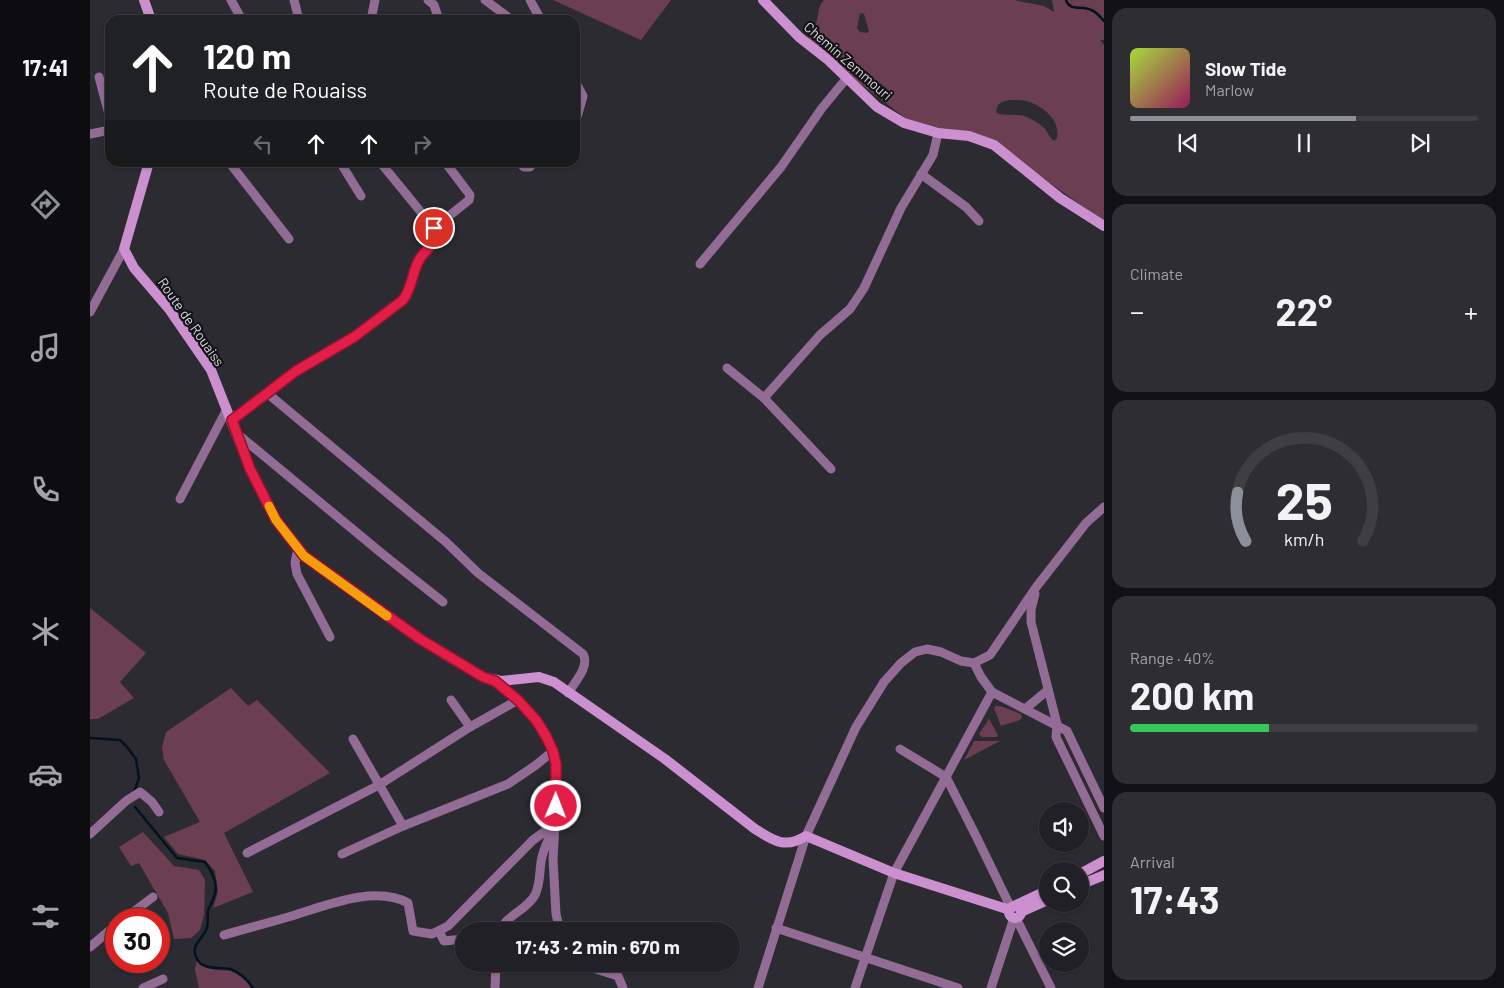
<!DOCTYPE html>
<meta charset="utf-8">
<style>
body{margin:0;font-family:Barlow,sans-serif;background:#2d2d32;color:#f1f3f6;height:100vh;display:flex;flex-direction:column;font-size:19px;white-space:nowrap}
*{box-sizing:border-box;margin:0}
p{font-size:16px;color:#a2a3a7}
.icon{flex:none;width:28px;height:28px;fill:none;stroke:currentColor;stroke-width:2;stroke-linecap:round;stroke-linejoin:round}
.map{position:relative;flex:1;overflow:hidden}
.panel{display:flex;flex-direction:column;gap:8px;padding:8px;background:#121215;width:400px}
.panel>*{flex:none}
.hud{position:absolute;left:15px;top:15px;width:475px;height:152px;border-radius:15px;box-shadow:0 1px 4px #0004,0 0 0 1px #3e3e43;background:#202124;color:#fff;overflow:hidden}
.fabs{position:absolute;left:949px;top:802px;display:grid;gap:10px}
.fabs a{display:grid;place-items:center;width:50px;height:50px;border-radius:50%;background:#212026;box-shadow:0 1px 4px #0004,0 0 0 1px #3e3e43;font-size:25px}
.speed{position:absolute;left:15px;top:908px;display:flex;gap:10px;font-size:25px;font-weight:700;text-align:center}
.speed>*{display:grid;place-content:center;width:65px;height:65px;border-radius:50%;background:#212026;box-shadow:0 1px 4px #0004,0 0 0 1px #3e3e43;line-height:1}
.speed .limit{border:8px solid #d22;background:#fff;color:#111}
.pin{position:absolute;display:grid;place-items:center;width:42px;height:42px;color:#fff;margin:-21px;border:2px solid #fff;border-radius:50%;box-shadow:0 1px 5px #0007}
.me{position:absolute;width:55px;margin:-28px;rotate:1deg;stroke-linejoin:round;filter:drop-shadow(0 0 4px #0008)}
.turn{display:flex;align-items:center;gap:18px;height:105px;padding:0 15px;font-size:22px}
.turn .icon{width:65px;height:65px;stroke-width:2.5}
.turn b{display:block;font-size:35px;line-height:42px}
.lanes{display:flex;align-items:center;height:48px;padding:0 15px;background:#0003;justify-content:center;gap:25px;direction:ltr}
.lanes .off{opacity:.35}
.big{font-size:38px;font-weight:700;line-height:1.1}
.panel .card{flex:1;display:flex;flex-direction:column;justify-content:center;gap:8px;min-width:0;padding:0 18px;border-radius:15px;background:#2d2d32}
.panel .dial{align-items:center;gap:0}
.dial svg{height:130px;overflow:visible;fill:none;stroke:#3e3e43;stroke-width:7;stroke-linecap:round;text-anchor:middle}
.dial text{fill:#f1f3f6;stroke:none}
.song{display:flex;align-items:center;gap:15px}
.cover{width:60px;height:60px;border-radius:8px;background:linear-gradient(135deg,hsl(80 70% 55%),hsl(330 70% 35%))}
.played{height:5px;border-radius:2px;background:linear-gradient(90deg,#8c9099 65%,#3e3e43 65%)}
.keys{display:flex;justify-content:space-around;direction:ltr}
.heat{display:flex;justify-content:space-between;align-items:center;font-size:28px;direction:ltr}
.charge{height:8px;border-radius:4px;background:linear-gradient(90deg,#34c759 40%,#3e3e43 0)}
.trip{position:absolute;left:365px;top:922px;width:285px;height:50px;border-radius:25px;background:#212026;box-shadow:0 1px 4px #0004,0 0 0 1px #3e3e43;font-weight:700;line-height:50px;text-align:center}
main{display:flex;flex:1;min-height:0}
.tabs{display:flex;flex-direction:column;width:90px;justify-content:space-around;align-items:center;background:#0d0d0f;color:#a2a3a7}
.tabs .icon{width:35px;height:35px}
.tabs .selected{color:#8c9099}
.tabs b{font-size:22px;color:#f1f3f6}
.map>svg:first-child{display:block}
.green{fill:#6b3f51;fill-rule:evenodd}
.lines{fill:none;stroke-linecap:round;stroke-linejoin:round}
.stream{stroke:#001320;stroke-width:2.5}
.street{stroke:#926c94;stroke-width:9}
.secondary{stroke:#cc8fd0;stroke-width:10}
.route-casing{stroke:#92132f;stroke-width:12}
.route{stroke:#e11d48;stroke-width:9}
.slow{stroke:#f59e0b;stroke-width:9}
.labels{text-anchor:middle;stroke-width:4.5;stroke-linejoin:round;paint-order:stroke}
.street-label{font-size:14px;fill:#dad9de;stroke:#141417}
</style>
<main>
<nav class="tabs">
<b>17:41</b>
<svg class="icon selected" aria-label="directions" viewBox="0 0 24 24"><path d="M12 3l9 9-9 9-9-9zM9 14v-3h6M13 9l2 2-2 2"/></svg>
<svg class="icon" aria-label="music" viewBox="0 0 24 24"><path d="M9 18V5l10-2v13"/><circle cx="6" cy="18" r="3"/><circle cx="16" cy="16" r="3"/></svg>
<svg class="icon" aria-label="phone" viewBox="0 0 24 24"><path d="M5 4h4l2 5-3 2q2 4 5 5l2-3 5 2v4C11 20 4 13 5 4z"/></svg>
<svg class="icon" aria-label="climate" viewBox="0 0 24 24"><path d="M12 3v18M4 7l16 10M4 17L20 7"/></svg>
<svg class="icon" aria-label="car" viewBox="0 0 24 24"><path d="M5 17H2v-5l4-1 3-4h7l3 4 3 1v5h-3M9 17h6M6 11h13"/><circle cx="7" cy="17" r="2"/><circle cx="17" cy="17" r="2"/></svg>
<svg class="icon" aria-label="filters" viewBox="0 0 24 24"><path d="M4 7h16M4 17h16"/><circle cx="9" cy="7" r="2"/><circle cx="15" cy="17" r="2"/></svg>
</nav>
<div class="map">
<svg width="1014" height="988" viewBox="0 0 1014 988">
<rect width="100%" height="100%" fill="#2c2b32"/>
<g class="green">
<path d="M463,0H581L551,40Z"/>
<path d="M734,0H924L954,6L964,12L962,0H1014V40H1010L1014,45V222L938,167L922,153L822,123L759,75L719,39C720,33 722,32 724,28C730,18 726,8 734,0ZM770,13L774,14L779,31L777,33L770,32L767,28ZM919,100C925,100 931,100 936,101C952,105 971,120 967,138L964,141C959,137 958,132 954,128C949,123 943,120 937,117C927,113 912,117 906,112C907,103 911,102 919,100Z"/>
<path d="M0,608L56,653L30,682L44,698L8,719H0Z"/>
<path d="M141,688L158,706L167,700L240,773L134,833L163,892L123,908L128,892L125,871L115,860L88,854L74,837L110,822L74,760L72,747L76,732Z"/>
<path d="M906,706H910L931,714L932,717L930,720L911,726L904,708Z"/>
<path d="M899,719L908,735L907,737H892L889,734Z"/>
<path d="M884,741H910L874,760Z"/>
<path d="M53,832L84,866L109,870L115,880L114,915L110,930L101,938L84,939L78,913L49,863L41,866L29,847Z"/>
<path d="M107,960C124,978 140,963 154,978C157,981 159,985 161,988H109L105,970Z"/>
</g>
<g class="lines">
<g class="stream">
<path d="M976,0C980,12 992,5 1001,10C1007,12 1010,17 1014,21"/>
<path d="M0,738L30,740L37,747L46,759L49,778L44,792"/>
<path d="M45,807L87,858L115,862C121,870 128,883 125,893C124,899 120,905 118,911C117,917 119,924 116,930C112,940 101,944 106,957C112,972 131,966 140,969C151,973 157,979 163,988"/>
</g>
<g class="street">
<path d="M141,0L152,20"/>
<path d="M204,0L209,20"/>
<path d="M338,0L344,5L349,20"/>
<path d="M395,0L422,20"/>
<path d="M440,0L451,20"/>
<path d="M281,20L285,0"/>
<path d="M9,77L20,118"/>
<path d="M485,81L493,96L487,117L485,116"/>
<path d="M0,134L20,130"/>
<path d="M139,162L199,239"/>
<path d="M250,162L271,196"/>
<path d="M429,162L434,167H440L444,162"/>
<path d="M831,174L876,207L889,221"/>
<path d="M344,228L379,200L380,195L355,162"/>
<path d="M610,264L691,167L732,108L756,79"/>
<path d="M0,312L34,249"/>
<path d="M637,368L674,398L741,469"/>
<path d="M177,393L356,542L388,573L493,654C500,666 485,682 478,693"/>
<path d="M674,398L730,335L760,309L774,288L811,208L843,155L848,133"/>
<path d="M142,420L206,371L264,337L313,300C322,289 322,275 328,262C334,249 350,244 344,228L290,162"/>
<path d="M145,432L295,556L353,602"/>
<path d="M90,499L137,409"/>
<path d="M208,547L205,563L207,574L240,637"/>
<path d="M945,594L941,610V622L967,724L966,737L1014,836"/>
<path d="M884,663L891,677L902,692L977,731L1014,808"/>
<path d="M405,681L428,700L446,721L463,751L467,788L463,859L466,914L470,931"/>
<path d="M361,700L380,727"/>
<path d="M935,709L958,690"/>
<path d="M263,739L313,826"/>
<path d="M810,749L856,777L886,836L921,908"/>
<path d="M0,834L36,801L50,792L62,802L69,812"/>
<path d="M157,853L289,785L380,727L428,700"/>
<path d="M252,854L313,826L418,784L446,765L463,751"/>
<path d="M926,918L961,988"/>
<path d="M34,919L63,897"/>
<path d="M686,928L868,988"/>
<path d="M349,931L354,941L374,939"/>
<path d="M134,935C158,928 182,922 205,915C237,905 286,885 318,903L323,931L342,934L358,926L443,840L465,824C461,834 455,845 452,857C449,869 451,883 445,895C436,911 416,915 410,931"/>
<path d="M0,947L26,925"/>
<path d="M490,964L528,976L533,988"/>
<path d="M53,988L73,979"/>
<path d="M405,988L406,964"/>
<path d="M668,988L716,836L766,727L794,682L811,663L825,652L837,649L851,652L871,661L884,663L900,655L947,586L979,545L996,523L1014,507"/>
<path d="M765,988L804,873L902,692"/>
<path d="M901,988L924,918"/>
</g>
<g class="secondary">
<path d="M54,0L61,20"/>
<path d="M673,0L709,37L737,59L787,107L814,123L848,133L879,136L904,145L970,198L1014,226"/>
<path d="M59,162L34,249L44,268L79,309L121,370L160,469L186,520L215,556L330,639L393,677L411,681L449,677L464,682L575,759L665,829C684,841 695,849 716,836L804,873L920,910"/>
<path d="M990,874L1014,861"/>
<path d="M990,885L1014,875"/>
<path d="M924,906L958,890"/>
<circle cx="925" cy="912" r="6"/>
<path d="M931,912L958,900"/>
</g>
</g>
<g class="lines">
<g class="route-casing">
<path id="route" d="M344,228C350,244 334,249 328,262C322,274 322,288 313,300L264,337L206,371L142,420L160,469L186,520L214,556L330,639L393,677L405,681L428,700L446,720L456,736L463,751L466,764V806"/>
</g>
<use href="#route" class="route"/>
<path class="slow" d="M179,506L186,520L214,556L297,616"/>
</g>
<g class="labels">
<g class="street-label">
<text transform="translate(758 61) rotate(41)" y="5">Chemin Zemmouri</text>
<text transform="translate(101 322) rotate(55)" y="5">Route de Rouaiss</text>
</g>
</g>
</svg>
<div class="fabs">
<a><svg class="icon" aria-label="sound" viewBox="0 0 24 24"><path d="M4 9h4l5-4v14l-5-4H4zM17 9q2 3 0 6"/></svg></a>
<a><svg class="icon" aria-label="search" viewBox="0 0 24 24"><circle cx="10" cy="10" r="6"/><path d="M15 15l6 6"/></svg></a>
<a><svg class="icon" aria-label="layers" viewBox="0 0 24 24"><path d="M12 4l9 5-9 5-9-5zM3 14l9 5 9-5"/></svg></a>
</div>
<div class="speed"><div class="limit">30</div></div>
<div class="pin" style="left:344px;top:228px;background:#d93025"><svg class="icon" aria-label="arrive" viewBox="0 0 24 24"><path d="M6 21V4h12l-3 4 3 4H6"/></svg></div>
<svg class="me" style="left:466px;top:806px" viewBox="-20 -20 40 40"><circle r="17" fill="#e11d48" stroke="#fff" stroke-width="3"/><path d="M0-11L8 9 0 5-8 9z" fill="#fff"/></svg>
<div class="trip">17:43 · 2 min · 670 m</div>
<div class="hud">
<div class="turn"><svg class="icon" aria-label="ahead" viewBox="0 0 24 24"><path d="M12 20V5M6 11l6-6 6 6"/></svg><div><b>120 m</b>Route de Rouaiss</div></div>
<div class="lanes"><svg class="icon off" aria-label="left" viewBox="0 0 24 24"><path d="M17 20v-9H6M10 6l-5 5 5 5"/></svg><svg class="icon" aria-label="ahead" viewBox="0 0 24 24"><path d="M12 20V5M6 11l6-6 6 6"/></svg><svg class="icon" aria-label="ahead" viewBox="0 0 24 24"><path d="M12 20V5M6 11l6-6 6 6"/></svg><svg class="icon off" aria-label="right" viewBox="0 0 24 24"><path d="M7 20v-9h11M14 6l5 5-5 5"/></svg></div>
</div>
</div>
<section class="panel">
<div class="card">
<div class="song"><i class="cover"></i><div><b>Slow Tide</b><p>Marlow</p></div></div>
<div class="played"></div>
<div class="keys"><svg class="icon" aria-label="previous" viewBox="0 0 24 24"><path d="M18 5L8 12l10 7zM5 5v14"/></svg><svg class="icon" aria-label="pause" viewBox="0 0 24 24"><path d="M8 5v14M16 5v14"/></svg><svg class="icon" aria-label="next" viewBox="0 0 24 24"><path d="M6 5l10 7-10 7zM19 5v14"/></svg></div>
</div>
<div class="card"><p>Climate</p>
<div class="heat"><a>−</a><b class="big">22°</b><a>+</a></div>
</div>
<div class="card dial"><svg viewBox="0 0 100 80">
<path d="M14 69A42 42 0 1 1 86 69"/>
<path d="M14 69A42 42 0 0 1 9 39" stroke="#8c9099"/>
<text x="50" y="56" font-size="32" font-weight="700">25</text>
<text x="50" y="72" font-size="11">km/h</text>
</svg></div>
<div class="card"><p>Range · 40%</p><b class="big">200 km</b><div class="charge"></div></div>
<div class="card"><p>Arrival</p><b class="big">17:43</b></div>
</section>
</main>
